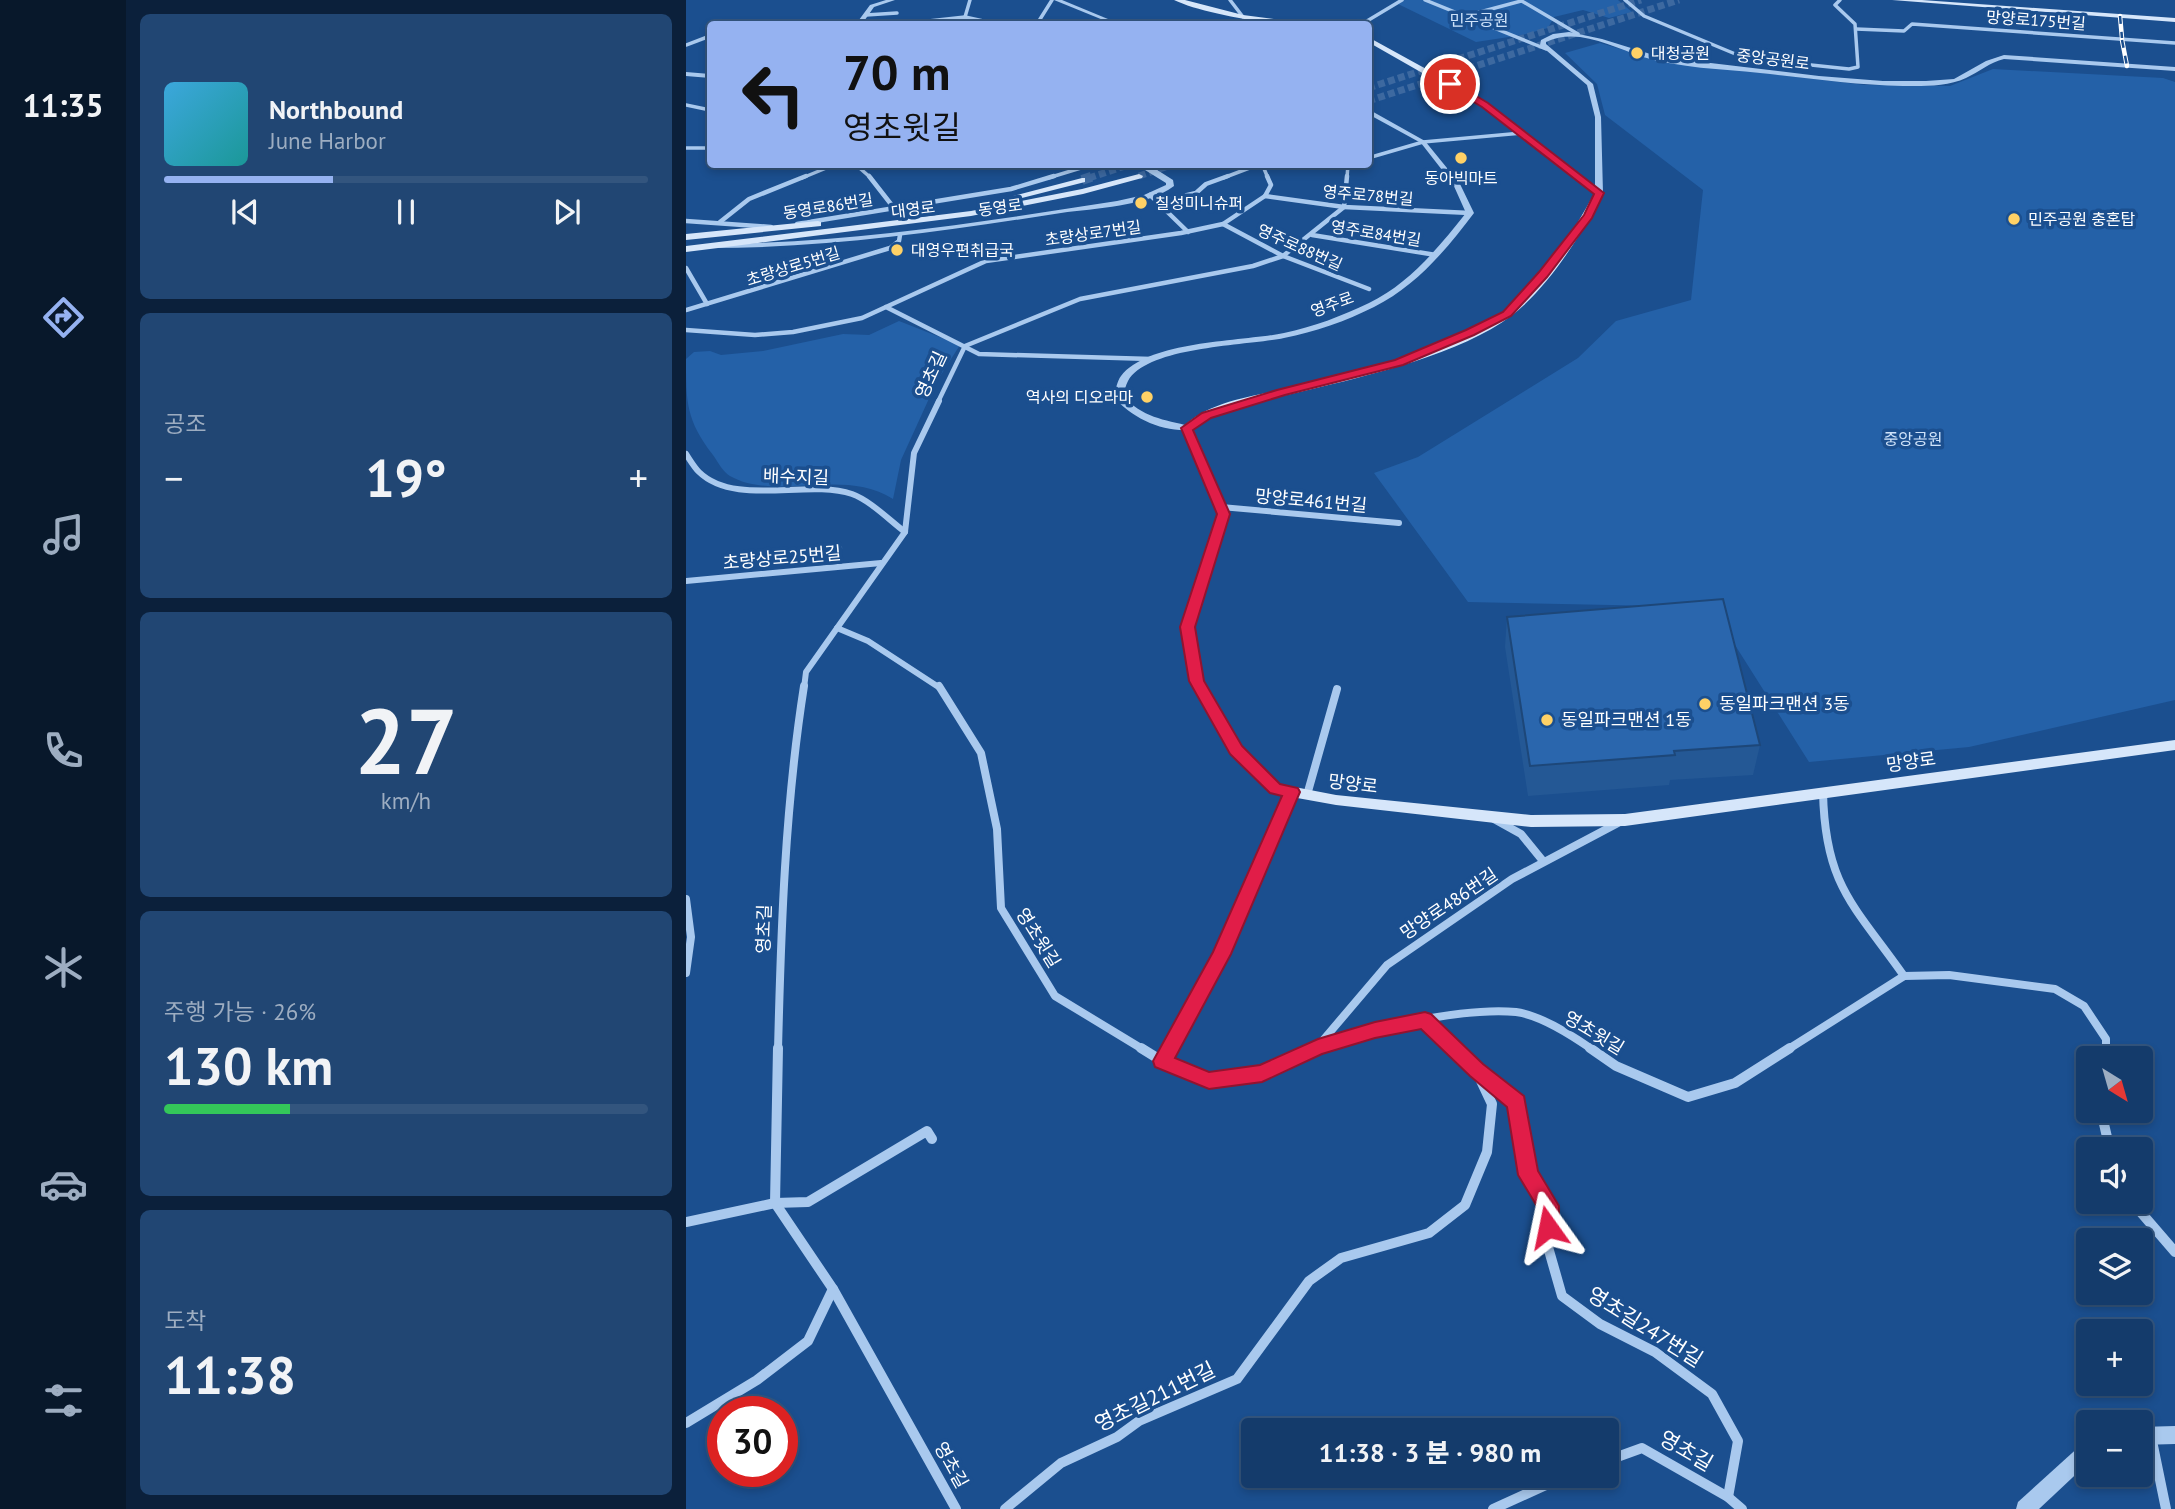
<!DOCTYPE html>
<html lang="ko">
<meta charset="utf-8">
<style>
body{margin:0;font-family:"PT Sans","Noto Sans KR",sans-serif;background:#214673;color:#f1f3f6;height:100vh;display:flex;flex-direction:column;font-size:26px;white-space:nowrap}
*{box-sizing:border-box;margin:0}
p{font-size:23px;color:#9dadc1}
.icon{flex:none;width:38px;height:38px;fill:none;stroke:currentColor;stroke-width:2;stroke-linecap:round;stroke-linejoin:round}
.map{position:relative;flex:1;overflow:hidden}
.side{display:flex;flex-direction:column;gap:14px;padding:14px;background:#0b203b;width:560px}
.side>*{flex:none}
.banner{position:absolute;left:21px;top:21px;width:665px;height:147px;border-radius:7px;box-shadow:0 4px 10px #0003,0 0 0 2px #33557e;background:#95b2f1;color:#111;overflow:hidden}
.needle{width:46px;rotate:143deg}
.tools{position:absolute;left:1390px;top:1046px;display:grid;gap:14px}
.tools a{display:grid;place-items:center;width:77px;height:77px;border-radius:7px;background:#143b6b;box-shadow:0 4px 10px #0003,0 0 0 2px #33557e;font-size:35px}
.speed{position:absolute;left:21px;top:1396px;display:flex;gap:14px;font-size:35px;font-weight:700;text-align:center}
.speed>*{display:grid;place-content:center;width:91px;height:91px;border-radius:50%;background:#143b6b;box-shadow:0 4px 10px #0003,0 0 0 2px #33557e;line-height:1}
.speed .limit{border:10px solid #d22;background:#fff;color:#111}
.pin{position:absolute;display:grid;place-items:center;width:60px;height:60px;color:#fff;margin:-30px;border:4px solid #fff;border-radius:50%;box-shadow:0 2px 7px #0007}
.me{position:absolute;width:77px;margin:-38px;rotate:348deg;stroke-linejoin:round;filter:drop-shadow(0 0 5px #0008)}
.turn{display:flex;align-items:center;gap:24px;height:147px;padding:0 21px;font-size:32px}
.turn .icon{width:91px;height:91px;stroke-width:2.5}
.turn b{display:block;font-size:49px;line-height:60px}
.big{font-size:52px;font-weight:800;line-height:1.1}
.side .tile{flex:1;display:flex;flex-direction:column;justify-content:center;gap:10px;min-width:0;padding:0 24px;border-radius:10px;background:#214673}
.side .dial{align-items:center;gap:0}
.dial b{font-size:91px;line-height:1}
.song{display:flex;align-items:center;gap:21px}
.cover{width:84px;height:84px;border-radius:10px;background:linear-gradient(135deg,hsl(200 70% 55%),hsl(180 70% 35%))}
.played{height:7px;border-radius:4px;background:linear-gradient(90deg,#95b2f1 35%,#33557e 35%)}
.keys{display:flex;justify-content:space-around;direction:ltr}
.heat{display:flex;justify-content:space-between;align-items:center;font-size:38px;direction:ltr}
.charge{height:10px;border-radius:5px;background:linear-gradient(90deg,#34c759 26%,#33557e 0)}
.trip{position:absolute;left:555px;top:1418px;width:378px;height:70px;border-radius:7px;background:#143b6b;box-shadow:0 4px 10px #0003,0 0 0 2px #33557e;font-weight:800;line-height:70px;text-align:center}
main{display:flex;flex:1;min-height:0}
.dock{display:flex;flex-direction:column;width:126px;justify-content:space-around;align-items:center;background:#08182b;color:#9dadc1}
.dock .icon{width:49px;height:49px}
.dock .selected{color:#95b2f1}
.dock b{font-size:32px;color:#f1f3f6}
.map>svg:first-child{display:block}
.green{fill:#2461a8}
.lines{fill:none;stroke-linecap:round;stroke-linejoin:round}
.secondary-tunnel-far1{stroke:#3d69a0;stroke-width:7;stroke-dasharray:7 3.5;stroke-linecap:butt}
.secondary-tunnel{stroke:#3d69a0;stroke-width:10;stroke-dasharray:10 4.5;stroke-linecap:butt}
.minor-far4{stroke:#a9c9ee;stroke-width:3.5}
.minor-far3{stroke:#a9c9ee;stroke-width:4.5}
.minor-far2{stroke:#a9c9ee;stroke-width:6}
.minor-far1{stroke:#a9c9ee;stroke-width:8}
.minor{stroke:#a9c9ee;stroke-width:10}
.tertiary{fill:#a9c9ee;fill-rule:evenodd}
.secondary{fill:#d6e6fa;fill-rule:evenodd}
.rail-casing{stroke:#fff;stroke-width:4.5}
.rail{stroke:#1b4f8f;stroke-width:2.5;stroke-dasharray:8;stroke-linecap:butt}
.wall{fill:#245895}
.building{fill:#2a66ad;stroke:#1d4779;stroke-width:2}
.route{fill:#e11d48;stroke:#92132f;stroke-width:2}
.poi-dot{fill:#ffd166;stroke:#1b4f8f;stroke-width:2.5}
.labels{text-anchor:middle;stroke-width:7;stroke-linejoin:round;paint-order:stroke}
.far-park-label{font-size:16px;fill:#cfe3fa;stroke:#1b4f8f}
.far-street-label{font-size:16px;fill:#fff;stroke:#1b4f8f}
.far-poi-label{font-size:16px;fill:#fff;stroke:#1b4f8f;text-anchor:start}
.street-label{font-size:18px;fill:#fff;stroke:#1b4f8f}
.poi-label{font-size:18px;fill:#fff;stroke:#1b4f8f;text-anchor:start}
.near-street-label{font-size:21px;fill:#fff;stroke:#1b4f8f}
</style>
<main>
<nav class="dock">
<b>11:35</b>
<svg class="icon selected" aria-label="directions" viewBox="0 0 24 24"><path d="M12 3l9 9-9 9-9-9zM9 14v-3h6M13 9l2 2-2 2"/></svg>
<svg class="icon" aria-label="music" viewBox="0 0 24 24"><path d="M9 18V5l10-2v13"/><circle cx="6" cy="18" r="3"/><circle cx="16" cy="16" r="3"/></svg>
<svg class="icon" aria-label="phone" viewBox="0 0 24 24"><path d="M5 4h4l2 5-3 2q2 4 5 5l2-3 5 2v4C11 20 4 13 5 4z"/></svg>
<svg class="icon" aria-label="climate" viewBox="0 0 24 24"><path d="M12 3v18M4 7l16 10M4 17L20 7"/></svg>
<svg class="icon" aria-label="car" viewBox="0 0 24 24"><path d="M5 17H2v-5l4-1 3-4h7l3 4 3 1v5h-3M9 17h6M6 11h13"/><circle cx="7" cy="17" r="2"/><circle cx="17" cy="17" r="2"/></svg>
<svg class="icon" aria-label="filters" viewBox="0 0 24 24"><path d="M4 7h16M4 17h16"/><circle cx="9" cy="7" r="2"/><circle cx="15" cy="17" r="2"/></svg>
</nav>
<section class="side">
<div class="tile">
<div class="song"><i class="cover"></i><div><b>Northbound</b><p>June Harbor</p></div></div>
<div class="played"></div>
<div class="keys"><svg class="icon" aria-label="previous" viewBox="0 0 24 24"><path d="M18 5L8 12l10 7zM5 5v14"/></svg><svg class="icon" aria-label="pause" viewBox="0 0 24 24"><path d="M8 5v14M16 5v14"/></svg><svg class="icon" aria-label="next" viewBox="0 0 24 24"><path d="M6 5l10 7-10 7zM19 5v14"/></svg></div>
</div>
<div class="tile"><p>공조</p>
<div class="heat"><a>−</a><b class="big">19°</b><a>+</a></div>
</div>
<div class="tile dial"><b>27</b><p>km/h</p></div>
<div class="tile"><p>주행 가능 · 26%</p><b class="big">130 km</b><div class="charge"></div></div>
<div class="tile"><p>도착</p><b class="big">11:38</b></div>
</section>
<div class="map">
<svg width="1489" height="1509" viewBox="0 0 1489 1509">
<rect width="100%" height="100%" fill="#1b4f8f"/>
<g class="green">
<path d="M718,0H932L946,12L923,18L897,10L868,17L862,28L836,35L790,42L712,4Z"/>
<path d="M914,43L976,61L1179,85L1264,86L1307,69L1477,78L1489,82V700L1283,747L1123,762L1025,607L782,602L688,473L732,457L892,358L930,321L1005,300L1017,190L919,115L911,84L879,53Z"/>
<path d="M213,321L274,345L251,381L215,460L207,499C157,467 90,502 44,476C37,472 32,462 27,455C0,420 0,402 0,359L8,352L24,351L35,355L77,351L157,334L183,335Z"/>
</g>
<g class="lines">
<g class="secondary-tunnel-far1">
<path d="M682,88L955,0"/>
<path d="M682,101L993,0"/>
<path d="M453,176L488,164"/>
<path d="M403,178L445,164"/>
</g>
<path class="secondary-tunnel" d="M396,180L408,176"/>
<g class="minor-far4">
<path d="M544,0L557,17"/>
<path d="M739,0L860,49"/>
<path d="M834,0L892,34"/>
<path d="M939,0L958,16L1059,58L1163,69L1172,67L1169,24L1149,5L1154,0"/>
<path d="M180,15L211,13"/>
<path d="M779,16L835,1"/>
<path d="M279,17L284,0"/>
<path d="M215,24L279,17L311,24"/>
<path d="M351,24L366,0"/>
<path d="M676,24L716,0"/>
<path d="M1170,29L1218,31L1226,24L1489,43"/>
<path d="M0,45L24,36"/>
<path d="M0,105L24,110"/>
<path d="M0,148H24"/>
<path d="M682,158L737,142L836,133"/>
<path d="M169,164L185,178"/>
<path d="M576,164L582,178"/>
<path d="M116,178L150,164"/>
<path d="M362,178L408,164"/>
<path d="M537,178L574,164"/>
<path d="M661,178L662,164"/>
</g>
<g class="minor-far3">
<path d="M183,176L208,208"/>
<path d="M464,195L502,232"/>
<path d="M579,196L658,207L784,213"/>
<path d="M472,202L510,193L520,184L542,176"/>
<path d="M0,221L85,227"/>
<path d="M34,222L63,199L120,176"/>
<path d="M111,224L325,189L368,176"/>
<path d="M537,224L597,256L683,289"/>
<path d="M626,235L750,255"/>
<path d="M0,268L21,304"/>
<path d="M200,307L293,354L465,359"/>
<path d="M0,310L204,248L213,241L214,235"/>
<path d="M0,330L69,335L107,332L176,318L300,261L495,233L537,224L579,196L585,185L581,176"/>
<path d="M252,402L279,346L394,299L567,266L597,256L658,207L661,176"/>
</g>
<g class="minor-far2">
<path d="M0,454C4,460 8,467 13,472C49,507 121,479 166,494C185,501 203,520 219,532"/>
<path d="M535,507L713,523"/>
<path d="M133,559L153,548"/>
<path d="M0,581L195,563"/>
<path d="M151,628L182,641L254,688"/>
<path d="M118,688L120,672L219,532L228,453L253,401"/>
</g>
<g class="minor-far1">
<path d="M253,686L295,753L311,829L315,908L369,996L458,1050"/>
<path d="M1137,792C1139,886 1168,905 1218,976"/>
<path d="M621,795L651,689"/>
<path d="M808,819L835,834L857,861"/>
<path d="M0,899L5,937L0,973"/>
<path d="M739,1020L769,1050"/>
<path d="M633,1045L701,965L826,879L932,823"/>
<path d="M92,1050C95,928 99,807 118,686"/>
<path d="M482,1050L535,954L606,792"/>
<path d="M626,1050C671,1029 781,1007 830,1012C854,1015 887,1036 907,1050"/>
<path d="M1101,1050L1218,976L1263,975L1369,989L1398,1006L1420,1039V1050"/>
</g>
<g class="minor">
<path d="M92,1048L89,1203L147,1289L270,1509"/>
<path d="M455,1048L476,1061L522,1080L576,1073L630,1048"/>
<path d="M768,1048L831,1103L842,1175L863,1206L862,1247L876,1296L914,1324L969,1352L1026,1394L1052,1441L1042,1497"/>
<path d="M904,1048L930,1066L1002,1097L1049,1083L1104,1048"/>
<path d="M1420,1048V1059"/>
<path d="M476,1061L483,1048"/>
<path d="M1415,1111L1424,1150"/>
<path d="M1446,1202L1489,1252"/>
<path d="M0,1222L89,1203L122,1202L241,1131L246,1139"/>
<path d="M0,1423L71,1380L122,1341L147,1289"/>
<path d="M1465,1436L1480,1509"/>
<path d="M920,1461L956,1448L1042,1497L1056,1509"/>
<path d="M319,1509L375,1463L431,1437L453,1421L551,1379L623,1281L655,1258L743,1233L779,1205L801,1152L806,1104L790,1070"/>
<path d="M807,1509L882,1475"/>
</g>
<g class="tertiary">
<path d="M200,0H209L188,7L176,24H170L184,5Z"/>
<path d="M368,0H376L434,24H427Z"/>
<path d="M883,32L916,39L974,57L1133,76L1197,81H1240L1268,79L1300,61L1318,55L1489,67V71L1318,59C1304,62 1293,72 1280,78C1261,87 1237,86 1217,86C1169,85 1121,78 1074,73C1035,69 994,68 957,57C926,47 892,27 860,42V44L907,84L915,117L917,193L913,195L909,193V117L901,85L854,45L855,40L867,34Z"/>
<path d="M0,72L24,74V78L0,76Z"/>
<path d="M682,109L739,141L774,184L788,213C760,250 730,286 688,307C660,321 629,332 598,338C561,346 462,346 442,381C440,385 438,391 437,396C456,417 478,420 504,426V430C476,432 445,418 427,396C430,390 431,381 435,376C464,340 555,342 598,333C627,327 656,316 683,303C724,283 752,248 780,213L767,184L735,143L682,114Z"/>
<path d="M446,164L465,166L487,180L488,186C460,207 409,208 375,213C259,231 144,248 26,248L22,246L26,244C163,243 297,222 431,201L458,195L480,185V183L459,170Z"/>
<path d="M1489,1426V1444L1454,1445V1427Z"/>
<path d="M1402,1441V1463L1353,1509H1330L1332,1502L1396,1444Z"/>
</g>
<g class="secondary">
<path d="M488,0H499L557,15L625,24C593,27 517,14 488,0Z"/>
<path d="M1206,0H1236L1489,18V22Z"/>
<path d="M682,37L802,103L917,193C896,234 862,288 825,316C777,353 681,376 622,390C582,400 541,405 507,429L544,514L508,627L517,681L555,746L593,784L650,795L845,815L939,814L1489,740V750L939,826L845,827L650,805L589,794L584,793L545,754L503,681L496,627L532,514L496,428C522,401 569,396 604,388C665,375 769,349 818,311C854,284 887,233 908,194L796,107L682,42Z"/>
<path d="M453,174L457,176L456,178L397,194L285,216L0,252V246L285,211L396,189Z"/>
<path d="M396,178H399V182L312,204L308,201Z"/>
<path d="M132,221L135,222V226L0,240V234Z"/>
</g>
<g class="rail-casing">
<g id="rail">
<path d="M1434,16L1436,38"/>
<path d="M1436,40L1441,66"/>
</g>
</g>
<use href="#rail" class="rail"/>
</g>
<path class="wall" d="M821,617L1074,745L1067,775L984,780L983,785L842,796L819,647Z"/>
<path class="building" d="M1037,599L1074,745L988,751L989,755L844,766L821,617Z"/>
<path class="route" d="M761,82H767L802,103L918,193L906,218L861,277L825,316L788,335L717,365L599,395L525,418L507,430L544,514L509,627L518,681L556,746L594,784L612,788L614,792L545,954L489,1058L523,1072L574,1065L632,1039L689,1022L739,1012L745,1014L797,1064L838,1096L852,1171L873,1206V1227L870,1234L862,1237L855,1234L852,1227V1208L832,1175L821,1107L784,1076L735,1029L689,1038L636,1054L576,1082L523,1089L469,1067L467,1061L527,952L596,796L584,793L544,754L503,681L494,627L531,514L495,428L516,413L591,390L709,360L780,330L817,312L853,272L898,215L908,194L796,107L761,86Z"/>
<g class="poi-dot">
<circle cx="951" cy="53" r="7"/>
<circle cx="775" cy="158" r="7"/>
<circle cx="455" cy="203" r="7"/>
<circle cx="1328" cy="219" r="7"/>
<circle cx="211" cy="250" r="7"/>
<circle cx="461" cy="397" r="7"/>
<circle cx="1019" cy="704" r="7"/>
<circle cx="861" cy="720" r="7"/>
</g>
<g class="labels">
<g class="far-park-label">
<text x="793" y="26">민주공원</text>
<text x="1227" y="445">중앙공원</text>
</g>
<g class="far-street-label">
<text transform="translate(1350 20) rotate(4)" y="6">망양로175번길</text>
<text transform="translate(1087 59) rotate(7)" y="6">중앙공원로</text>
<text transform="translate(682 195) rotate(5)" y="6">영주로78번길</text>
<text transform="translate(142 206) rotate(-9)" y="6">동영로86번길</text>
<text transform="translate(314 207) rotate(-8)" y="6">동영로</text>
<text transform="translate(227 209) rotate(-7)" y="6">대영로</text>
<text transform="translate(407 233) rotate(-8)" y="6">초량상로7번길</text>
<text transform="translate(690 233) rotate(9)" y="6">영주로84번길</text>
<text transform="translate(614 247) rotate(24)" y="6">영주로88번길</text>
<text transform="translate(107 266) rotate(-17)" y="6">초량상로5번길</text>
<text transform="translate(646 304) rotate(-20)" y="6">영주로</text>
</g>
<g class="far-poi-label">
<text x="965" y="59">대청공원</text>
<text x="775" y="184" text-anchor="middle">동아빅마트</text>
<text x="469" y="209">칠성미니슈퍼</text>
<text x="1342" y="225">민주공원 충혼탑</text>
<text x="225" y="256">대영우편취급국</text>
<text x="447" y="403" text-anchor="end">역사의 디오라마</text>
</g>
<g class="street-label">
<text transform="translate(245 375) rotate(-65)" y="6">영초길</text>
<text transform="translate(110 477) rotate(2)" y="6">배수지길</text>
<text transform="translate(625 501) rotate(5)" y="6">망양로461번길</text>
<text transform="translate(96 558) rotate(-5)" y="6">초량상로25번길</text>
<text transform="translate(1225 762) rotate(-8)" y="6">망양로</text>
<text transform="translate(667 784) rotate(7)" y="6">망양로</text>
<text transform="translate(763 904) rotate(-34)" y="6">망양로486번길</text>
<text transform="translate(78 929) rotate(-88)" y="6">영초길</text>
<text transform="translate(352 938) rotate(58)" y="6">영초윗길</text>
<text transform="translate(908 1033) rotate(31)" y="6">영초윗길</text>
<text transform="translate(265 1465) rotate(61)" y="6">영초길</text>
</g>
<g class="poi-label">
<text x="1033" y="710">동일파크맨션 3동</text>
<text x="875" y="726">동일파크맨션 1동</text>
</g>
<g class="near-street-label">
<text transform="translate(959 1327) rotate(32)" y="7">영초길247번길</text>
<text transform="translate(469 1397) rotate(-26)" y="7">영초길211번길</text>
<text transform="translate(1000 1451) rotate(30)" y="7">영초길</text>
</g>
</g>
</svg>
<div class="tools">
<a><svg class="needle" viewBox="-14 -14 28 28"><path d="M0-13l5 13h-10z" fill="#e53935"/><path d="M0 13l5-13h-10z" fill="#9dadc1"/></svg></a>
<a><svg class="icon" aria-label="sound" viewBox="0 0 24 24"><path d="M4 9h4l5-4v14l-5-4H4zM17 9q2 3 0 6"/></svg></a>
<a><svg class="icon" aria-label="layers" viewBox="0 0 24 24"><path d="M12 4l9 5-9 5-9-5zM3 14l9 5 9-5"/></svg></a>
<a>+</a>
<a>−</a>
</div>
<div class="speed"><div class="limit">30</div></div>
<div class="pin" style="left:764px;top:84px;background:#d93025"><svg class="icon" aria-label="arrive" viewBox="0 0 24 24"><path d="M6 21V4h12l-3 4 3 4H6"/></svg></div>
<svg class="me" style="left:862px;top:1227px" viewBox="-20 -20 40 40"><path d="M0-17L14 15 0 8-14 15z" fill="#e11d48" stroke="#fff" stroke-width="4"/></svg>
<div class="trip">11:38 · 3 분 · 980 m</div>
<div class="banner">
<div class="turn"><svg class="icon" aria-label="left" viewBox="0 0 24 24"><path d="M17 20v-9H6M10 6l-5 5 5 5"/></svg><div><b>70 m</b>영초윗길</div></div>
</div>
</div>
</main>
